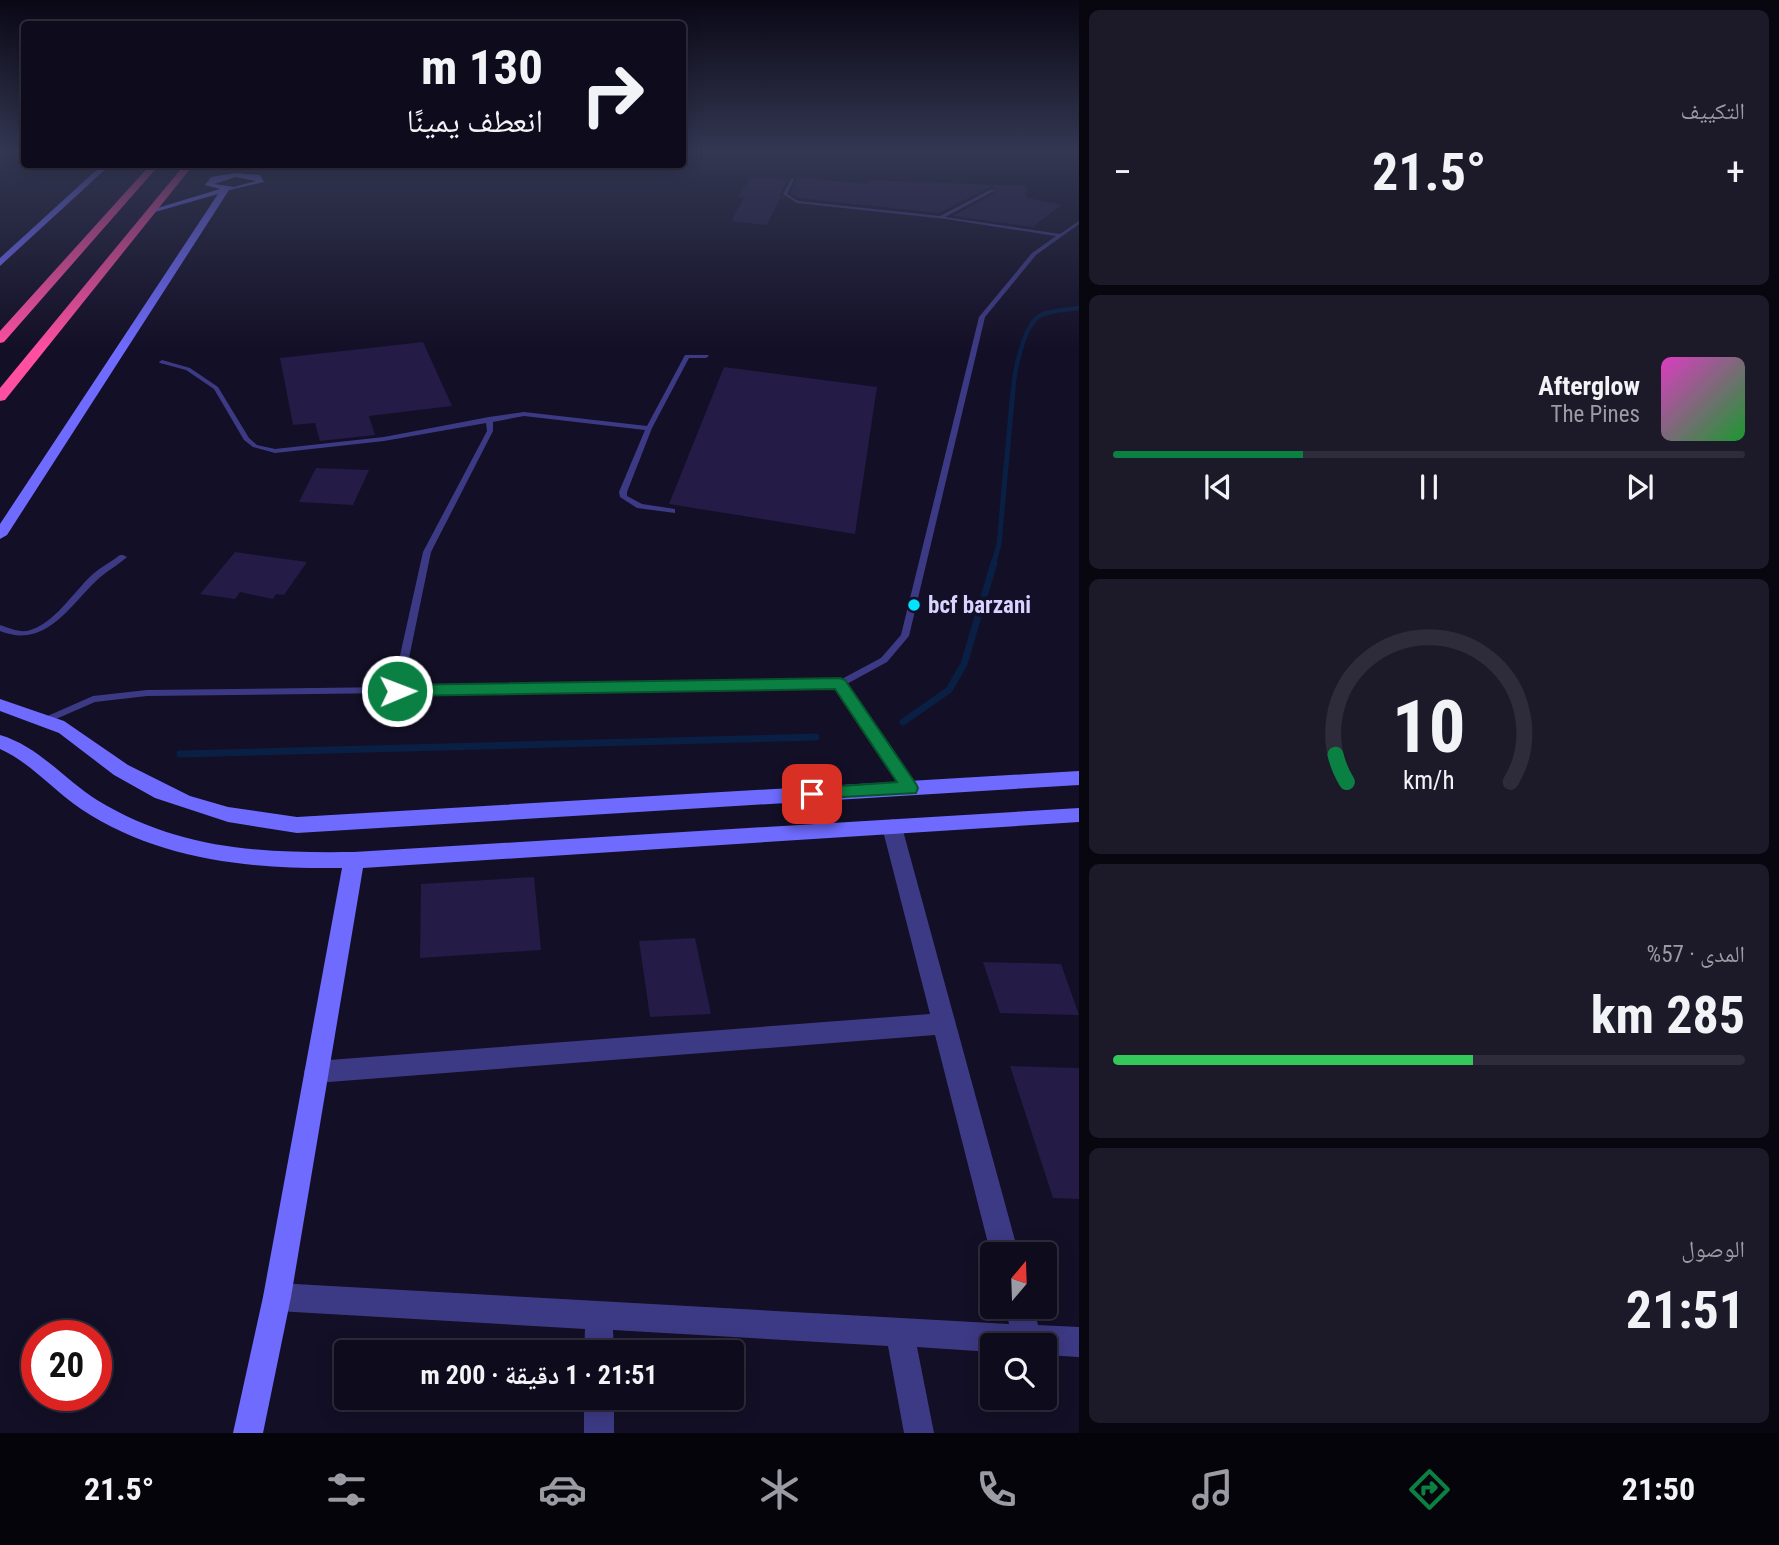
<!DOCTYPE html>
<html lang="ar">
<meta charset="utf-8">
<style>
body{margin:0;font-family:"Roboto Condensed","Noto Naskh Arabic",sans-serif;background:#1c1929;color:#f1f3f6;direction:rtl;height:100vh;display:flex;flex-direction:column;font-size:26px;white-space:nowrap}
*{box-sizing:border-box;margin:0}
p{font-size:23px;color:#9b9ba3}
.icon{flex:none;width:38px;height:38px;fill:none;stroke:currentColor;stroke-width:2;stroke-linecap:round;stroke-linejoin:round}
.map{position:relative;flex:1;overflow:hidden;direction:ltr}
.side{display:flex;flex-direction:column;gap:10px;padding:10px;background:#08060f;width:700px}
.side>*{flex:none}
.hud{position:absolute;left:21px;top:21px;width:665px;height:147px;border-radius:7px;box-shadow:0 4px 18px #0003,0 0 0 2px #2e2b3b;direction:rtl;background:#0e0b1c;color:#f1f3f6;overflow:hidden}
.needle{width:46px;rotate:19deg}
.fabs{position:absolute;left:980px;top:1242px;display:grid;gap:14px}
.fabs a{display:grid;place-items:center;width:77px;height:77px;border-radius:7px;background:#0e0b1c;box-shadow:0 4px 18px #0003,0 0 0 2px #2e2b3b;font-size:35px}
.speed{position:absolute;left:21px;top:1320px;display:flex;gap:14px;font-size:35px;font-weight:700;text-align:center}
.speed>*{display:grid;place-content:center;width:91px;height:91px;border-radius:50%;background:#0e0b1c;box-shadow:0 4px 18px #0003,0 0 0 2px #2e2b3b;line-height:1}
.speed .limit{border:10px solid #d22;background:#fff;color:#111}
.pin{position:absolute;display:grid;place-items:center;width:60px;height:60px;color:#fff;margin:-30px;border-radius:14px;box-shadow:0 4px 10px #0006}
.me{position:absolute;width:77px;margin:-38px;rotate:89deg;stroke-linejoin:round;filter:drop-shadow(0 0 5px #0008)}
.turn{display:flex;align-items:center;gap:24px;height:147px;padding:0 28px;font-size:32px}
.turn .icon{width:91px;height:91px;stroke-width:2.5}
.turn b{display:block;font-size:49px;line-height:60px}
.big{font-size:52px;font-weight:700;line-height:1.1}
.side .widget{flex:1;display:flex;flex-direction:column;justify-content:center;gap:10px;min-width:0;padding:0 24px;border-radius:10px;background:#1c1929}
.side .dial{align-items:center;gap:0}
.dial svg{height:182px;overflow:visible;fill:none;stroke:#2e2b3b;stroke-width:7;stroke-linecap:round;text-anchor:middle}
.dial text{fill:#f1f3f6;stroke:none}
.song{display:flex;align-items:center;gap:21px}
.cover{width:84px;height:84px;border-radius:10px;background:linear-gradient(135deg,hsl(310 70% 55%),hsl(130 70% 35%))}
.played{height:7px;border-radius:4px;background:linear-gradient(90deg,#0b8043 30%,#2e2b3b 30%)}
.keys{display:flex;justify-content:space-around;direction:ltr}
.heat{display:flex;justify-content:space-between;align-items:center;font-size:38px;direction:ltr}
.charge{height:10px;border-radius:5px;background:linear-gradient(90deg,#34c759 57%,#2e2b3b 0)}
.trip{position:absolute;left:334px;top:1340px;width:410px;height:70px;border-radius:7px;background:#0e0b1c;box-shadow:0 4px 18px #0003,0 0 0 2px #2e2b3b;font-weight:700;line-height:70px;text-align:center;direction:rtl}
.tab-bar{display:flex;height:112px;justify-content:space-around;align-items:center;background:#06040b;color:#9b9ba3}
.tab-bar .icon{width:49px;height:49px}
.tab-bar .selected{color:#0b8043}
.tab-bar b{font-size:32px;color:#f1f3f6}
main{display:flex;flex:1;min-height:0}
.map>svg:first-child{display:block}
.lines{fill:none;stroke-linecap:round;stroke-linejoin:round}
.stream-far2{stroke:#0a1f44;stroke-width:4.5}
.stream-far1{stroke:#0a1f44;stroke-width:5}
.stream{stroke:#0a1f44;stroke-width:7}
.building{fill:#241b47}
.lane{fill:#3d3a85;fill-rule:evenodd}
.street{fill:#3d3a85;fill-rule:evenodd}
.secondary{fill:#6f6bff;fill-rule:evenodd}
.highway{fill:#ff4fa3;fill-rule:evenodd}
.route{fill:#0b8043;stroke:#07532c;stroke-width:2}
.poi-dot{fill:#00e5ff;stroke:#130f26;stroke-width:2.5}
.labels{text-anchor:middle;stroke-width:7;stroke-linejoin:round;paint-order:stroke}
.poi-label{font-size:23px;font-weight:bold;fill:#d9d4ff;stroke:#130f26;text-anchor:start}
</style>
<main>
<section class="side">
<div class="widget"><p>التكييف</p>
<div class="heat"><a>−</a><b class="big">21.5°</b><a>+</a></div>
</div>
<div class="widget">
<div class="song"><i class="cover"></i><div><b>Afterglow</b><p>The Pines</p></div></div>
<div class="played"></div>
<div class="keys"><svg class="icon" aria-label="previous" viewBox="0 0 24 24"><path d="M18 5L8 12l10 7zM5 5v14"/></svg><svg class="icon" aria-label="pause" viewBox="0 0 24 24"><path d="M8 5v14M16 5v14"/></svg><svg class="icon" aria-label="next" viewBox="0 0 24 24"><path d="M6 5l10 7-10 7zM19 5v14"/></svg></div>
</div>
<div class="widget dial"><svg viewBox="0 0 100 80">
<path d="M14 69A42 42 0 1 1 86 69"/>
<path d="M14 69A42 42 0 0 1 9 57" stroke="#0b8043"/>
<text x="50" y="56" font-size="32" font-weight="700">10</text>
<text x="50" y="72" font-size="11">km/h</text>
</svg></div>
<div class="widget"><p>المدى · 57%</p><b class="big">285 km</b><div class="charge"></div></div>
<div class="widget"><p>الوصول</p><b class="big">21:51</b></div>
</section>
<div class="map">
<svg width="1079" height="1433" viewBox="0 0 1079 1433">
<rect width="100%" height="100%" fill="#130f26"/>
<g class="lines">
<path class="stream-far2" d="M1013,392C1014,374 1023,324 1041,315C1051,310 1068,310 1079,308"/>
<path class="stream-far1" d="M993,565L999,544L1013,390"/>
<g class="stream">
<path d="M903,722L949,690L964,664L994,563"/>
<path d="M180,754L816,737"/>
</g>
</g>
<g class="building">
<path d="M752,177L788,180L780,195L785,199L780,198L767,225L731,221L744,198L737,197Z"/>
<path d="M797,177L867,184L869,180L1026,186L1027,198L1061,205L1033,227L953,216L995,193L992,186L939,213L799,198L790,193Z"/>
<path d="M423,342L452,406L369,416L375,435L320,441L315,423L293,425L280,358Z"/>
<path d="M724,367L877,387L855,534L669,504Z"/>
<path d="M316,468L369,470L353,505L299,502Z"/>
<path d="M235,552L307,562L284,595L276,594L273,599L240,592L235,599L200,594Z"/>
<path d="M534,877L541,950L420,958L421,884Z"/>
<path d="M695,938L711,1014L650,1017L639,941Z"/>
<path d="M983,962L1061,964L1079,1015L1000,1013Z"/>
<path d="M1010,1066L1079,1068V1199L1053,1198Z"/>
</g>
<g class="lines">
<g class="lane">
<path d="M792,178L794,179L787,194L798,201L940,216L992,189L994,191L945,217L1060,234L1079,221V224L1036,255L985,317L909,636L887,662L845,685L914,785L915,788L914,791H906L837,687L401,693L397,694L394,693L147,696L95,702L49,722H43L41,720L43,718L93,696L147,690L393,687L423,552L487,431L486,423L384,441L275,453L253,447L244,440L214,389L186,370L160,363L159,362L162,360L190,368L218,387L249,438L257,445L275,449L384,437L489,417L524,412L647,426L685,355H708L709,356L706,358H689L652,428L627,492V496L642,504L675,509V513L637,508L620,497L619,492L645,430L524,416L493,422V431L431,552L403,687L838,681L881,658L901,635L979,317L1032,253L1056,236L946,219L797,203L783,194Z"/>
<path d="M120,555H123L127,557C117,566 105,572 96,581C68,608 45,649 0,631V625C9,628 17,632 27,631C54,625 73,592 93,574C101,567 111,562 120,555Z"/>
</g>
<g class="street">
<path d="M892,819L899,822L902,827L1019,1255H992V1257L991,1255L935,1035L316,1083L307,1080L304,1072L307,1064L316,1061L930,1014L882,827L885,822Z"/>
<path d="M277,1283L1009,1324L1005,1307H1033L1038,1325L1079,1327V1357L1045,1355V1346H992V1352L917,1347L934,1433H904L888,1346L613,1330L614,1353H584L585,1329L277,1311L267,1307L263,1297L267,1287Z"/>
<rect x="584" y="1398" width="30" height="35"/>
</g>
<g class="secondary">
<path d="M103,164H111L0,266V258Z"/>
<path d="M236,173L260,175L264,182L229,190L7,535L0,539V524L218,194L155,212L151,210L220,189L205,185L211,177ZM236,177L256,181L234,187L214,184Z"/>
<path d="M0,699L64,721L128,765L190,796L228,807L297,817L1079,771V785L297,833L228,822L155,798L114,775L59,733L0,711Z"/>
<path d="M0,735C38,746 64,779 97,800C179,850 260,853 354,852L1079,808V822L363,868L291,1297L263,1433H233L263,1297L342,868C250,869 160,861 81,809C53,790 31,763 0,749Z"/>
</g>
<g class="highway">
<path d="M151,164H160L4,342L0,343V331Z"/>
<path d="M185,164H194L5,400L0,401V388Z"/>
</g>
</g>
<linearGradient id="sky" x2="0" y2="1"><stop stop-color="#0a0815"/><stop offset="0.43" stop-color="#333752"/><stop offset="1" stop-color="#333752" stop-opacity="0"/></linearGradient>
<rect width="1079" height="350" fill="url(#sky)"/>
<path class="route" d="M840,678L845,680L916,784L918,788L916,793L806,799L803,794L806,790L812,788L897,782L835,689L397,696L389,691L397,685Z"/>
<circle class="poi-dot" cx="914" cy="605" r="7"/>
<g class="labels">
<g class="poi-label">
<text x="928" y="613">bcf barzani</text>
</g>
</g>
</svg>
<div class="fabs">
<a><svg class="needle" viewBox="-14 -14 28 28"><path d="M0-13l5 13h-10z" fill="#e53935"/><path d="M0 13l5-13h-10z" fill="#9b9ba3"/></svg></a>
<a><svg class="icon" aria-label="search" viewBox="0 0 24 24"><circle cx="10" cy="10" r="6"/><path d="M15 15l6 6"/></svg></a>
</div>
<div class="speed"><div class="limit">20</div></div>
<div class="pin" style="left:812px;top:794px;background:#d93025"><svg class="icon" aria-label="arrive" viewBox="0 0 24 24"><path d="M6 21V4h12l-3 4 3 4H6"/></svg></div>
<svg class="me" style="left:397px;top:691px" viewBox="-20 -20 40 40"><circle r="17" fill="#0b8043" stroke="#fff" stroke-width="3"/><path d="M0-11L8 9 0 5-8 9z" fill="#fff"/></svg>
<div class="trip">21:51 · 1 دقيقة · 200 m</div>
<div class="hud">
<div class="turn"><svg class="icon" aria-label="right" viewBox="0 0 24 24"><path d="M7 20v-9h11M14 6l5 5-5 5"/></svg><div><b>130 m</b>انعطف يمينًا</div></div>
</div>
</div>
</main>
<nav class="tab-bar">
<b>21:50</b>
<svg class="icon selected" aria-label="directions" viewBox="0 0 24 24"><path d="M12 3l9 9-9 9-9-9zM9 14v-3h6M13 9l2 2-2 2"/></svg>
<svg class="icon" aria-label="music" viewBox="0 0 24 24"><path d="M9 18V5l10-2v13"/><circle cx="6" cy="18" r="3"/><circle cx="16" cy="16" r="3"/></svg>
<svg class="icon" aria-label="phone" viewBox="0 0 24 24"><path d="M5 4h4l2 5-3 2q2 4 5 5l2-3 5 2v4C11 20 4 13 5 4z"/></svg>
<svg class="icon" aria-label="climate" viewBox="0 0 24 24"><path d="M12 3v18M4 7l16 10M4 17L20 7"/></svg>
<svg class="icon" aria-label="car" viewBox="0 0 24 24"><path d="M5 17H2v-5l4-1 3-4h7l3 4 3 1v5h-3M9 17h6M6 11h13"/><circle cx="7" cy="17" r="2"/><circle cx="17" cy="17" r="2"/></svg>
<svg class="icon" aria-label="filters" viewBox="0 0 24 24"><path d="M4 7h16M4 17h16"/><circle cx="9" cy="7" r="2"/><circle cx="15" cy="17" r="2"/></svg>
<b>21.5°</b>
</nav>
